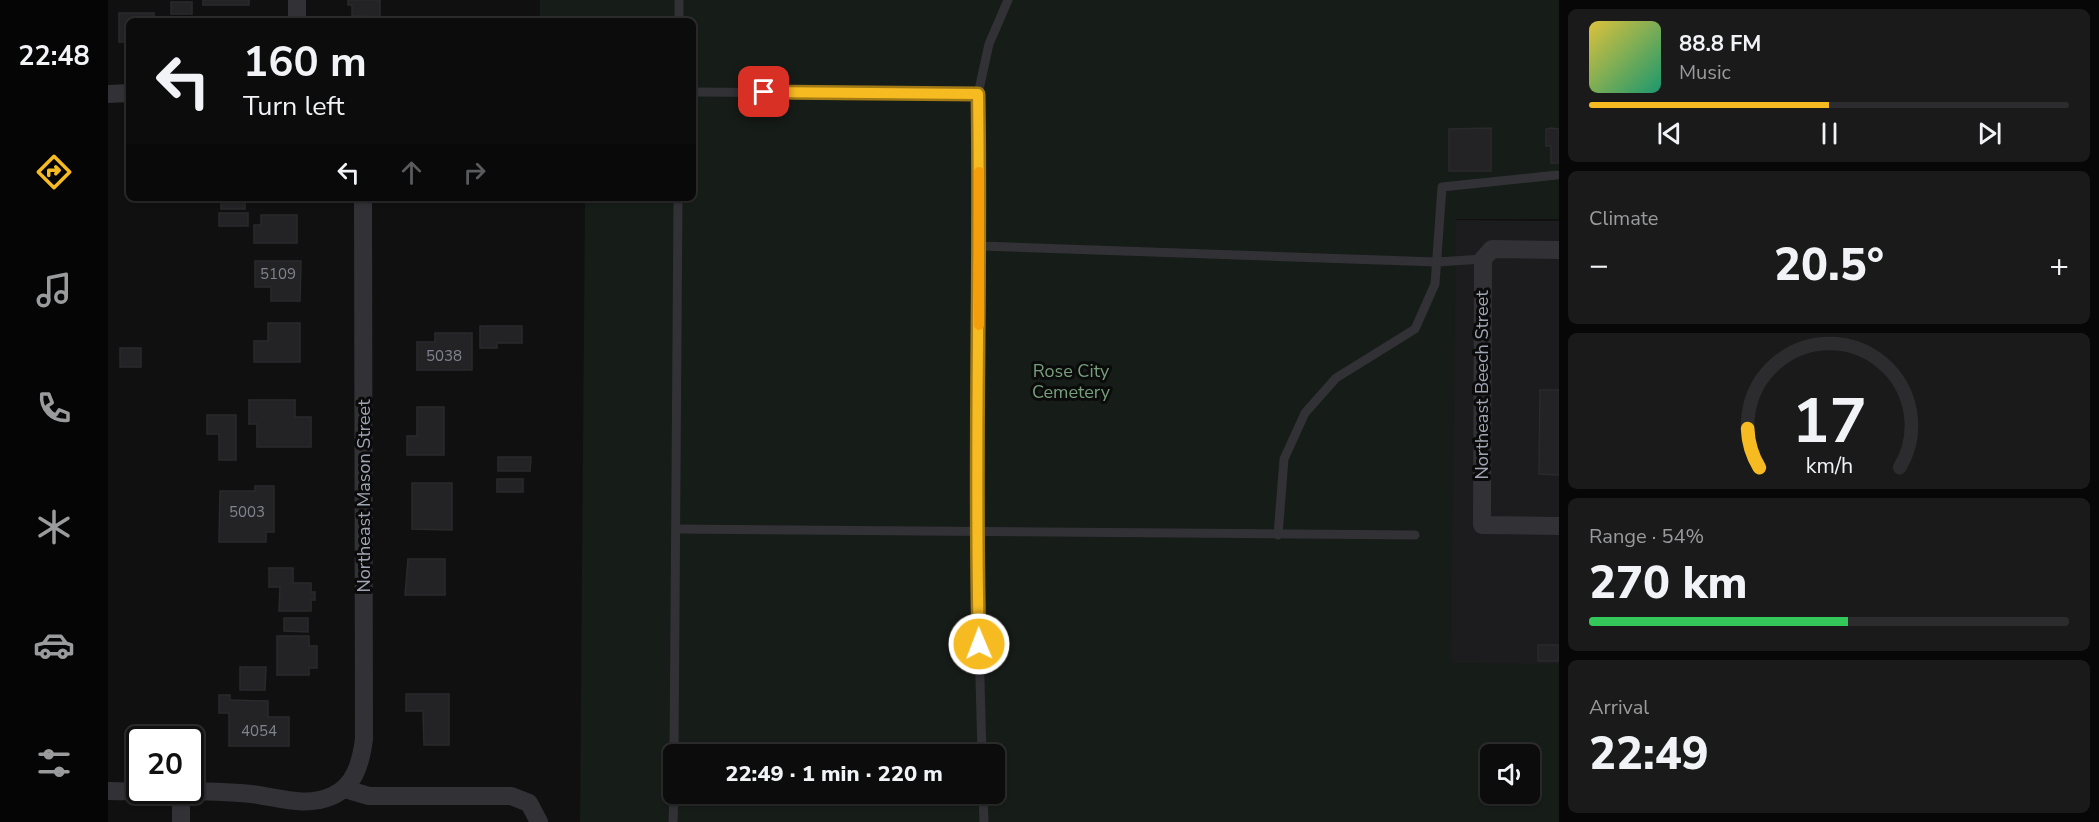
<!DOCTYPE html>
<meta charset="utf-8">
<style>
body{margin:0;font-family:"Nunito Sans",sans-serif;background:#1a1a1b;color:#f1f3f6;height:100vh;display:flex;flex-direction:column;font-size:22px;white-space:nowrap}
*{box-sizing:border-box;margin:0}
p{font-size:20px;color:#9a9b9d}
.icon{flex:none;width:33px;height:33px;fill:none;stroke:currentColor;stroke-width:2;stroke-linecap:round;stroke-linejoin:round}
.map{position:relative;flex:1;overflow:hidden}
.side{display:flex;flex-direction:column;gap:9px;padding:9px;background:#070707;width:540px}
.side>*{flex:none}
.guide{position:absolute;left:18px;top:18px;width:570px;height:183px;border-radius:9px;box-shadow:0 2px 4px #0004,0 0 0 2px #2c2c2e;background:#0c0c0d;color:#f1f3f6;overflow:hidden}
.fabs{position:absolute;left:1372px;top:744px;display:grid;gap:12px}
.fabs a{display:grid;place-items:center;width:60px;height:60px;border-radius:9px;background:#0c0c0d;box-shadow:0 2px 4px #0004,0 0 0 2px #2c2c2e;font-size:30px}
.speed{position:absolute;left:18px;top:726px;display:flex;gap:12px;font-size:30px;font-weight:700;text-align:center}
.speed>*{display:grid;place-content:center;width:78px;height:78px;border-radius:50%;background:#0c0c0d;box-shadow:0 2px 4px #0004,0 0 0 2px #2c2c2e;line-height:1}
.speed .limit{border:3px solid #111;border-radius:9px;background:#fff;color:#111}
.pin{position:absolute;display:grid;place-items:center;width:51px;height:51px;color:#fff;margin:-26px;border-radius:12px;box-shadow:0 3px 9px #0006}
.me{position:absolute;width:66px;margin:-33px;rotate:359deg;stroke-linejoin:round;filter:drop-shadow(0 0 4px #0008)}
.turn{display:flex;align-items:center;gap:21px;height:126px;padding:0 18px;font-size:27px}
.turn .icon{width:78px;height:78px;stroke-width:2.5}
.turn b{display:block;font-size:42px;line-height:51px}
.lanes{display:flex;align-items:center;height:57px;padding:0 18px;background:#0003;justify-content:center;gap:30px;direction:ltr}
.lanes .off{opacity:.35}
.big{font-size:45px;font-weight:800;line-height:1.1}
.side .card{flex:1;display:flex;flex-direction:column;justify-content:center;gap:9px;min-width:0;padding:0 21px;border-radius:9px;background:#1a1a1b}
.side .dial{align-items:center;gap:0}
.dial svg{height:156px;overflow:visible;fill:none;stroke:#2c2c2e;stroke-width:7;stroke-linecap:round;text-anchor:middle}
.dial text{fill:#f1f3f6;stroke:none}
.song{display:flex;align-items:center;gap:18px}
.cover{width:72px;height:72px;border-radius:9px;background:linear-gradient(135deg,hsl(50 70% 55%),hsl(160 70% 35%))}
.played{height:6px;border-radius:3px;background:linear-gradient(90deg,#f7bb22 50%,#2c2c2e 50%)}
.keys{display:flex;justify-content:space-around;direction:ltr}
.heat{display:flex;justify-content:space-between;align-items:center;font-size:33px;direction:ltr}
.charge{height:9px;border-radius:4px;background:linear-gradient(90deg,#34c759 54%,#2c2c2e 0)}
.trip{position:absolute;left:555px;top:744px;width:342px;height:60px;border-radius:9px;background:#0c0c0d;box-shadow:0 2px 4px #0004,0 0 0 2px #2c2c2e;font-weight:800;line-height:60px;text-align:center}
main{display:flex;flex:1;min-height:0}
.dock{display:flex;flex-direction:column;width:108px;justify-content:space-around;align-items:center;background:#050505;color:#9a9b9d}
.dock .icon{width:42px;height:42px}
.dock .current{color:#f7bb22}
.dock b{font-size:27px;color:#f1f3f6}
.map>svg:first-child{display:block}
.built{fill:#1c1c1e}
.green{fill:#161c17;fill-rule:evenodd}
.building{fill:#232325;stroke:#2a2a2d;stroke-width:1.5}
.lines{fill:none;stroke-linecap:round;stroke-linejoin:round}
.lane{stroke:#313136;stroke-width:9}
.street{stroke:#313136;stroke-width:18}
.route-casing{stroke:#a17a16;stroke-width:15}
.route{stroke:#f7bb22;stroke-width:10}
.slow{stroke:#f59e0b;stroke-width:10}
.labels{text-anchor:middle;stroke-width:6;stroke-linejoin:round;paint-order:stroke}
.number-label{font-size:15px;fill:#80848f}
.park-label{font-size:18px;fill:#769f7b;stroke:#0b0b0c}
.street-label{font-size:18px;fill:#a0a5b3;stroke:#0b0b0c}
</style>
<main>
<nav class="dock">
<b>22:48</b>
<svg class="icon current" aria-label="directions" viewBox="0 0 24 24"><path d="M12 3l9 9-9 9-9-9zM9 14v-3h6M13 9l2 2-2 2"/></svg>
<svg class="icon" aria-label="music" viewBox="0 0 24 24"><path d="M9 18V5l10-2v13"/><circle cx="6" cy="18" r="3"/><circle cx="16" cy="16" r="3"/></svg>
<svg class="icon" aria-label="phone" viewBox="0 0 24 24"><path d="M5 4h4l2 5-3 2q2 4 5 5l2-3 5 2v4C11 20 4 13 5 4z"/></svg>
<svg class="icon" aria-label="climate" viewBox="0 0 24 24"><path d="M12 3v18M4 7l16 10M4 17L20 7"/></svg>
<svg class="icon" aria-label="car" viewBox="0 0 24 24"><path d="M5 17H2v-5l4-1 3-4h7l3 4 3 1v5h-3M9 17h6M6 11h13"/><circle cx="7" cy="17" r="2"/><circle cx="17" cy="17" r="2"/></svg>
<svg class="icon" aria-label="filters" viewBox="0 0 24 24"><path d="M4 7h16M4 17h16"/><circle cx="9" cy="7" r="2"/><circle cx="15" cy="17" r="2"/></svg>
</nav>
<div class="map">
<svg width="1451" height="822" viewBox="0 0 1451 822">
<rect width="100%" height="100%" fill="#101011"/>
<path class="built" d="M1346,220L1451,221V666L1341,665Z"/>
<path class="green" d="M432,0H1451V219H1348L1343,663L1451,664V822H472L477,198H585V21H432ZM566,754H886V794H566ZM1383,754H1422V794H1383Z"/>
<g class="building">
<rect x="95" y="0" width="46" height="5"/>
<path d="M240,0H272V21H258V16H244V5H240Z"/>
<rect x="63" y="2" width="21" height="12"/>
<path d="M11,13H46V21H21V51V42H11Z"/>
<path d="M1383,128V171H1341V129Z"/>
<path d="M1443,128L1451,129V163H1443V146H1438V129Z"/>
<rect x="113" y="201" width="24" height="8"/>
<rect x="111" y="213" width="29" height="13"/>
<path d="M153,215H189V243H146V225H153Z"/>
<path d="M147,261H193L192,301H163V287H147Z"/>
<path d="M160,323H192V362H146V341H160Z"/>
<path d="M372,326H414V343H389V348H372Z"/>
<path d="M327,333H364V370H309V342H327Z"/>
<rect x="12" y="348" width="21" height="19"/>
<path d="M1432,390H1451V475L1431,474Z"/>
<path d="M141,400H187V417H203V447H149V424H141Z"/>
<path d="M309,407H336V455H299V436H309Z"/>
<path d="M99,415H128V460H111V434H99Z"/>
<path d="M390,457H423L422,471H390Z"/>
<rect x="389" y="479" width="26" height="13"/>
<path d="M304,483H344V530L304,529Z"/>
<path d="M147,486H166V532H158V542H111L112,491H147Z"/>
<path d="M300,559H337V595H297Z"/>
<path d="M161,568H185V583H203V592H207V600H203V611H171L172,587H161Z"/>
<path d="M176,618H200V632L176,631Z"/>
<path d="M169,636H201V646H209V668H201V675H169Z"/>
<rect x="1430" y="645" width="21" height="16"/>
<path d="M132,667H158L157,690H132Z"/>
<path d="M298,694H341V745H316L315,711H298Z"/>
<path d="M111,695H122V700L160,701V717H181V746H121V713H111Z"/>
</g>
<g class="lines">
<g class="lane">
<path d="M571,21V0"/>
<path d="M585,92L870,94"/>
<path d="M873,246L1329,262L1375,259"/>
<path d="M568,529L1307,535"/>
<path d="M1170,535L1176,459L1197,413L1228,378L1307,329L1327,284L1334,187L1449,175"/>
<path d="M566,754L570,198"/>
<path d="M874,754L868,533L873,246L870,94L881,44L900,0"/>
<path d="M875,794L876,822"/>
<path d="M565,822L566,794"/>
</g>
<g class="street">
<path d="M189,21V0"/>
<path d="M0,94L21,93"/>
<path d="M1451,250L1384,249L1375,259L1374,525L1451,526"/>
<path d="M237,789L261,796H403L421,803L431,822"/>
<path d="M0,791C47,792 96,789 143,794C170,797 197,808 224,796C247,786 253,762 256,739L255,198"/>
<path d="M73,822V793"/>
</g>
</g>
<g class="lines">
<g class="route-casing">
<path id="route" d="M656,92L870,94C873,277 866,461 871,644"/>
</g>
<use href="#route" class="route"/>
<path class="slow" d="M871,172V325"/>
</g>
<g class="labels">
<g class="number-label">
<text x="170" y="279">5109</text>
<text x="336" y="361">5038</text>
<text x="139" y="517">5003</text>
<text x="151" y="736">4054</text>
</g>
<g class="park-label">
<text x="963" y="377">Rose City<tspan x="963" dy="21">Cemetery</tspan></text>
</g>
<g class="street-label">
<text transform="translate(1374 385) rotate(-90)" y="6">Northeast Beech Street</text>
<text transform="translate(256 496) rotate(-90)" y="6">Northeast Mason Street</text>
</g>
</g>
</svg>
<div class="fabs">
<a><svg class="icon" aria-label="sound" viewBox="0 0 24 24"><path d="M4 9h4l5-4v14l-5-4H4zM17 9q2 3 0 6"/></svg></a>
</div>
<div class="speed"><div class="limit">20</div></div>
<div class="pin" style="left:656px;top:92px;background:#d93025"><svg class="icon" aria-label="arrive" viewBox="0 0 24 24"><path d="M6 21V4h12l-3 4 3 4H6"/></svg></div>
<svg class="me" style="left:871px;top:644px" viewBox="-20 -20 40 40"><circle r="17" fill="#f7bb22" stroke="#fff" stroke-width="3"/><path d="M0-11L8 9 0 5-8 9z" fill="#fff"/></svg>
<div class="trip">22:49 · 1 min · 220 m</div>
<div class="guide">
<div class="turn"><svg class="icon" aria-label="left" viewBox="0 0 24 24"><path d="M17 20v-9H6M10 6l-5 5 5 5"/></svg><div><b>160 m</b>Turn left</div></div>
<div class="lanes"><svg class="icon" aria-label="left" viewBox="0 0 24 24"><path d="M17 20v-9H6M10 6l-5 5 5 5"/></svg><svg class="icon off" aria-label="ahead" viewBox="0 0 24 24"><path d="M12 20V5M6 11l6-6 6 6"/></svg><svg class="icon off" aria-label="right" viewBox="0 0 24 24"><path d="M7 20v-9h11M14 6l5 5-5 5"/></svg></div>
</div>
</div>
<section class="side">
<div class="card">
<div class="song"><i class="cover"></i><div><b>88.8 FM</b><p>Music</p></div></div>
<div class="played"></div>
<div class="keys"><svg class="icon" aria-label="previous" viewBox="0 0 24 24"><path d="M18 5L8 12l10 7zM5 5v14"/></svg><svg class="icon" aria-label="pause" viewBox="0 0 24 24"><path d="M8 5v14M16 5v14"/></svg><svg class="icon" aria-label="next" viewBox="0 0 24 24"><path d="M6 5l10 7-10 7zM19 5v14"/></svg></div>
</div>
<div class="card"><p>Climate</p>
<div class="heat"><a>−</a><b class="big">20.5°</b><a>+</a></div>
</div>
<div class="card dial"><svg viewBox="0 0 100 80">
<path d="M14 69A42 42 0 1 1 86 69"/>
<path d="M14 69A42 42 0 0 1 8 49" stroke="#f7bb22"/>
<text x="50" y="56" font-size="32" font-weight="700">17</text>
<text x="50" y="72" font-size="11">km/h</text>
</svg></div>
<div class="card"><p>Range · 54%</p><b class="big">270 km</b><div class="charge"></div></div>
<div class="card"><p>Arrival</p><b class="big">22:49</b></div>
</section>
</main>
